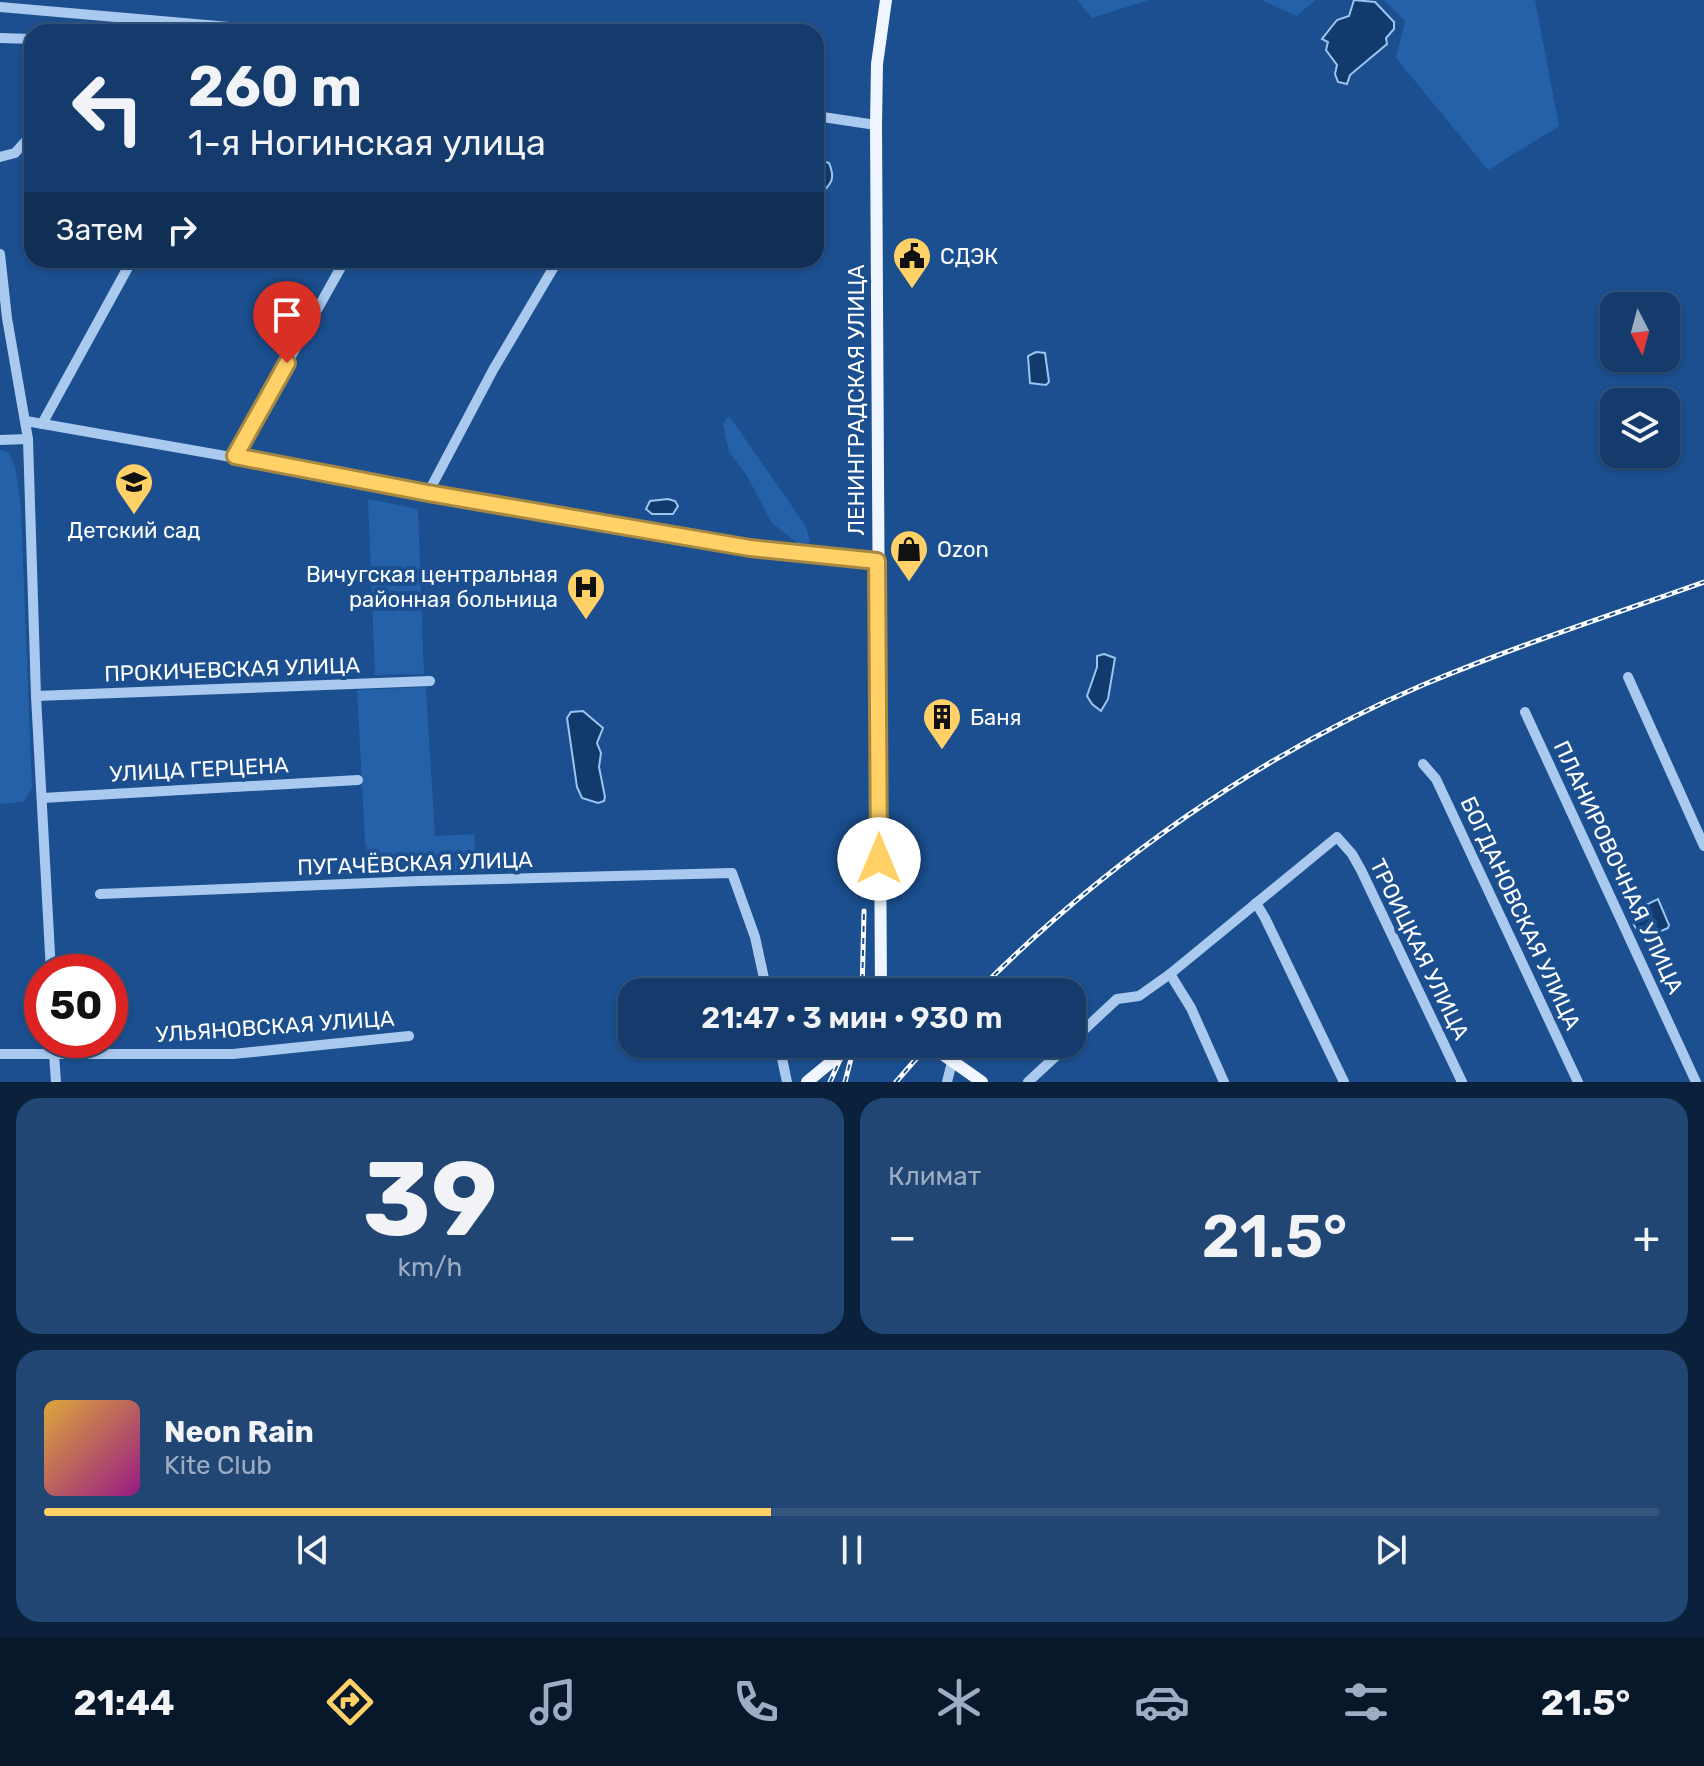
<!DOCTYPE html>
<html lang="ru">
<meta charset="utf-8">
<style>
body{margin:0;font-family:Rubik,sans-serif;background:#214673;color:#f1f3f6;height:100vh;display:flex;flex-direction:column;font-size:30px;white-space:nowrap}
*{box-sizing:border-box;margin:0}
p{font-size:26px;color:#9dadc1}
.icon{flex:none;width:44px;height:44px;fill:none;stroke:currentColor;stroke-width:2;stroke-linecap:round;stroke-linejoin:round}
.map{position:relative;height:1082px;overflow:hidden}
.side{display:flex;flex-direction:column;gap:16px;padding:16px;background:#0b203b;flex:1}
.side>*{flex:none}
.guide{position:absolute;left:24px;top:24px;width:800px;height:244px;border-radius:24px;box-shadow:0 2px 6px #0004,0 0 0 2px #33557e;background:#143b6b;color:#f1f3f6;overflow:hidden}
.needle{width:52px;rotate:174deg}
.controls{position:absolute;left:1600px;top:292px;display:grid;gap:16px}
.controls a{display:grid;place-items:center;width:80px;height:80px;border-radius:16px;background:#143b6b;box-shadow:0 2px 6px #0004,0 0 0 2px #33557e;font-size:40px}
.speed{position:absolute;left:24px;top:954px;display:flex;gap:16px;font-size:40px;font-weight:700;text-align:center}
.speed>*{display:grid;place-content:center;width:104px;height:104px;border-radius:50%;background:#143b6b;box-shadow:0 2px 6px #0004,0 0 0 2px #33557e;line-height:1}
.speed .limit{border:12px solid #d22;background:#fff;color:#111}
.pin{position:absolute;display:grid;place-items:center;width:68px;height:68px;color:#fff;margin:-82px -34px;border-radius:50% 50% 50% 0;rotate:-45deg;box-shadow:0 0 8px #0007}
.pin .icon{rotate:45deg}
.me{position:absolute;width:88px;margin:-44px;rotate:0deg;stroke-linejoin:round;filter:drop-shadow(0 0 6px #0008)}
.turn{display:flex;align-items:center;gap:28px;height:168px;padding:0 32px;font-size:36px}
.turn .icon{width:104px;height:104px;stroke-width:2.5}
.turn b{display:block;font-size:56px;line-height:68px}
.then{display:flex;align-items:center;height:76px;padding:0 32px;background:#0003;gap:16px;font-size:30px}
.big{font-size:60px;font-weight:600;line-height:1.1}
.side .widget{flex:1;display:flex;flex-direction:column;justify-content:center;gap:12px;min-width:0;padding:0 28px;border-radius:24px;background:#214673}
.side .dial{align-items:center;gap:0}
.dial b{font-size:104px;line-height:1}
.song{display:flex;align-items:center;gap:24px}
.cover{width:96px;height:96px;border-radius:12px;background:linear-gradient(135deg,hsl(40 70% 55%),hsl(310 70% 35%))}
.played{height:8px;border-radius:4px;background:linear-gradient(90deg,#ffd166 45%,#33557e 45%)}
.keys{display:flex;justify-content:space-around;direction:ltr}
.heat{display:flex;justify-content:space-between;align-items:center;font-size:44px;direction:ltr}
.side .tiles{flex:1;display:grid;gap:16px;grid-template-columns:1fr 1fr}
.widget:last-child{grid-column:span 2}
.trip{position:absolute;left:618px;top:978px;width:468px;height:80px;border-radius:24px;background:#143b6b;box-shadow:0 2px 6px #0004,0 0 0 2px #33557e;font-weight:600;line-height:80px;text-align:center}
.tab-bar{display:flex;height:128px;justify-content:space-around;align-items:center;background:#08182b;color:#9dadc1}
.tab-bar .icon{width:56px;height:56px}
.tab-bar .selected{color:#ffd166}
.tab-bar b{font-size:36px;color:#f1f3f6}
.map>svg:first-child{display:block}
.green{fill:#2461a8}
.water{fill:#123a6d;stroke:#9cc4f0;stroke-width:2}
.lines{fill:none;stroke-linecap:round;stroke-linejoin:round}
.minor{stroke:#a9c9ee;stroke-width:10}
.major{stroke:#f0f6ff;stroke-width:12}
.rail-casing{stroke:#fff;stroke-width:5}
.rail{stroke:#1b4f8f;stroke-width:2;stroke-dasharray:6;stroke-linecap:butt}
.route-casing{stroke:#a68842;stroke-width:20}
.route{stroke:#ffd166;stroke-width:14}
.labels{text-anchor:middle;stroke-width:8;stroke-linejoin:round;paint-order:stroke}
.poi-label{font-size:22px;fill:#fff;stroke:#1b4f8f;text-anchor:start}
.street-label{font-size:22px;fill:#fff;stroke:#1b4f8f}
</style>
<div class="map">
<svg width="1704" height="1082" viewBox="0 0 1704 1082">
<rect width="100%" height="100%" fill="#1b4f8f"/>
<g class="green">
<path d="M1077,0H1149L1092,18Z"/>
<path d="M1262,0H1316L1296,16Z"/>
<path d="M1384,0H1535L1559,126L1488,170L1396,58L1405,21Z"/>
<path d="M730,417L805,525L810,539L809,543L800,545L772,523L747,476L729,452L723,425L726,418Z"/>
<path d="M0,450L8,452L15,466L21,508L32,788L24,802L0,804Z"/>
<path d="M368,499L418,509L424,674L375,675Z"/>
<path d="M426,687L435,836L474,834L477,871L373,876L365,841L357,690Z"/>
</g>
<g class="water">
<path d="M1354,0L1375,2L1394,22V29L1386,38L1387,44L1350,75L1347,84L1338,82L1335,74L1337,65L1326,50L1328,42L1322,39L1337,20L1349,16Z"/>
<path d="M816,159L829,163C838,184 826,185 817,200Z"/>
<path d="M1036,352L1045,353L1049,382L1046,385L1030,383L1028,356Z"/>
<path d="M668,499L675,501L678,506L673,514H652L646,509L650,501Z"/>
<path d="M1104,654L1115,658L1108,699L1101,711L1092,704L1087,696L1097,667V656Z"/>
<path d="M583,711L603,728L597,743L601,753L599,767L605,797L604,801L598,803L582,798L577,787L567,718L571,712Z"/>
<path d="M1658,899L1669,925L1668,928L1643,939L1634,925L1631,912Z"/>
</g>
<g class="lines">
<g class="minor">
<path d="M0,7L289,32"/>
<path d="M0,38L32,39"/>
<path d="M816,116L876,125"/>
<path d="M0,157L15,153L32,134"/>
<path d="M0,254L7,318L28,439L36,696L51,972"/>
<path d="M26,421L750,548L877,561"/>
<path d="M42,424L132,260"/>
<path d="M0,440L28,439"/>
<path d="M235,456L345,260"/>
<path d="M428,493L493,370L558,260"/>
<path d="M1628,677L1704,846"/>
<path d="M36,696L430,681"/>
<path d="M1525,712L1696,1082"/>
<path d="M1423,764L1436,779L1578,1082"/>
<path d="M42,798L358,780"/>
<path d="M100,894L419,881L732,873L755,937L767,992"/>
<path d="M1256,903L1265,918L1344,1082"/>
<path d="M1170,974L1191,1008L1224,1082"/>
<path d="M53,1040L56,1082"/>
<path d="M1072,1041L1117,999L1139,996L1170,974L1337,837L1352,854L1361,870L1462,1082"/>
<path d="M779,1044L787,1082"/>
<path d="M0,1054H233L409,1036"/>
<path d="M947,1082L952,1062"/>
<path d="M1028,1082L1069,1044"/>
</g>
<g class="major">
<path d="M881,992L876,125L877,64L886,0"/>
<path d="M928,1044L982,1082"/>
<path d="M807,1082L853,1044"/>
</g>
<g class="rail-casing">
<g id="rail">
<path d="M862,992L864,911"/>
<path d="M977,992C1104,864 1258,755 1425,684C1516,646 1611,615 1704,582"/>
<path d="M830,1082L847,1044"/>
<path d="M845,1082L854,1047"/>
<path d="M896,1082L929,1044"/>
</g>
</g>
<use href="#rail" class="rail"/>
</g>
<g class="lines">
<g class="route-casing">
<path id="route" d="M287,363L235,456L428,493L750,548L877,561L879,859"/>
</g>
<use href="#route" class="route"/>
</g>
<defs>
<g id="civic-pin" transform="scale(2)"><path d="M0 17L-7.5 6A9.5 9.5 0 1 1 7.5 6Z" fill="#ffd166" stroke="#1b4f8f"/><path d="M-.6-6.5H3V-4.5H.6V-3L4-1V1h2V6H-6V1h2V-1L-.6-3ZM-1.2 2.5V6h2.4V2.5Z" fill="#111"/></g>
<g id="school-pin" transform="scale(2)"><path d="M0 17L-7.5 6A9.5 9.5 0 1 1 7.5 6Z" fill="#ffd166" stroke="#1b4f8f"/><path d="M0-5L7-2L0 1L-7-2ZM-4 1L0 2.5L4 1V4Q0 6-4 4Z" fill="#111"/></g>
<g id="shop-pin" transform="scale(2)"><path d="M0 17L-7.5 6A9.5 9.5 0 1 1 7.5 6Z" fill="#ffd166" stroke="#1b4f8f"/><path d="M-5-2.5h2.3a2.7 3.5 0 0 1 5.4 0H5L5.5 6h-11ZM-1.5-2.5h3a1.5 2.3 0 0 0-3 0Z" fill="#111"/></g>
<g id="hospital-pin" transform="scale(2)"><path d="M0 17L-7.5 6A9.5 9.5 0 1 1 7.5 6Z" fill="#ffd166" stroke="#1b4f8f"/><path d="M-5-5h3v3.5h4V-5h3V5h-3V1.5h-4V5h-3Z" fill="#111"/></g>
<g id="building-pin" transform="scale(2)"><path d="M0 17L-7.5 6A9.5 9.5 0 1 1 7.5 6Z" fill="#ffd166" stroke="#1b4f8f"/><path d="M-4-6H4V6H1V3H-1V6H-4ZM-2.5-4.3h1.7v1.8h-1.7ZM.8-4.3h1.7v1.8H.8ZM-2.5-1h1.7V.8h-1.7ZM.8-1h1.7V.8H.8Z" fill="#111"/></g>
</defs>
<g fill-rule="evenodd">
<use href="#civic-pin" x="912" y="256"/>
<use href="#school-pin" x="134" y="482"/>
<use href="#shop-pin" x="909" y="549"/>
<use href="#hospital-pin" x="586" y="587"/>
<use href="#building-pin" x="942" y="717"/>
</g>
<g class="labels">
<g class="poi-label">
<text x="940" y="264">СДЭК</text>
<text x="134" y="538" text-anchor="middle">Детский сад</text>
<text x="937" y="557">Ozon</text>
<text x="558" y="582" text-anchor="end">Вичугская центральная<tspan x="558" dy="25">районная больница</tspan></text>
<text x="970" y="725">Баня</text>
</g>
<g class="street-label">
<text transform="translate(856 400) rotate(-90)" y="8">ЛЕНИНГРАДСКАЯ УЛИЦА</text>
<text transform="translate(232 669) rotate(-2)" y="8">ПРОКИЧЕВСКАЯ УЛИЦА</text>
<text transform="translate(199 769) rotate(-3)" y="8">УЛИЦА ГЕРЦЕНА</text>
<text transform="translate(415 863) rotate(-2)" y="8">ПУГАЧЁВСКАЯ УЛИЦА</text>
<text transform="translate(1619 867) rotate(65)" y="8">ПЛАНИРОВОЧНАЯ УЛИЦА</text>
<text transform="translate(1521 913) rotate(65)" y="8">БОГДАНОВСКАЯ УЛИЦА</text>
<text transform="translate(1420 949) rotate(64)" y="8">ТРОИЦКАЯ УЛИЦА</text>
<text transform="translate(275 1026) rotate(-4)" y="8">УЛЬЯНОВСКАЯ УЛИЦА</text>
</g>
</g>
</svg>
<div class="controls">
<a><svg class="needle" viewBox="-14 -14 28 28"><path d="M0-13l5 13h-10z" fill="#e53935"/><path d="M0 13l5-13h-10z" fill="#9dadc1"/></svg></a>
<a><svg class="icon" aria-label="layers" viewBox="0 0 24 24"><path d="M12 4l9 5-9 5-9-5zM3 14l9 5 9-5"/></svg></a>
</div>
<div class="speed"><div class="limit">50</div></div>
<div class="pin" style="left:287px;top:363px;background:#d93025"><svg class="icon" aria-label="arrive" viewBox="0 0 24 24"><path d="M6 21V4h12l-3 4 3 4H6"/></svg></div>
<svg class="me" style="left:879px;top:859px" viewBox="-20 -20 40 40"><circle r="19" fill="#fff"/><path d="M0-13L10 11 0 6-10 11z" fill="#ffd166"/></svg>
<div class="trip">21:47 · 3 мин · 930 m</div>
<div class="guide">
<div class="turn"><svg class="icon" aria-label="left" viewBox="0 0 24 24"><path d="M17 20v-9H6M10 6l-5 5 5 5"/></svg><div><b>260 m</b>1-я Ногинская улица</div></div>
<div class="then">Затем<svg class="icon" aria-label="right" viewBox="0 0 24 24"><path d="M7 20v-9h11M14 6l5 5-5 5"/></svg></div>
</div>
</div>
<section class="side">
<div class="tiles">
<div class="widget dial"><b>39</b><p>km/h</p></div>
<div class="widget"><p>Климат</p>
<div class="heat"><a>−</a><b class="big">21.5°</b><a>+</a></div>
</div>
<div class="widget">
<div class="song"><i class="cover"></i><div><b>Neon Rain</b><p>Kite Club</p></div></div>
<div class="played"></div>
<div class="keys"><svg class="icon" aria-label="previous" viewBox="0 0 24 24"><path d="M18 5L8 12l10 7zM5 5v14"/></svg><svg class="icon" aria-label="pause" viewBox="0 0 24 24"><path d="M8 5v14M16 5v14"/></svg><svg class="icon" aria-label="next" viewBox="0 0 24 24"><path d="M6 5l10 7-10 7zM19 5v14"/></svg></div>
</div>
</div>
</section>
<nav class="tab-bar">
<b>21:44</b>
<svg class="icon selected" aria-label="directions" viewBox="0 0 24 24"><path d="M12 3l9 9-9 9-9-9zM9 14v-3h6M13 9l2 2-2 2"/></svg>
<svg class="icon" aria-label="music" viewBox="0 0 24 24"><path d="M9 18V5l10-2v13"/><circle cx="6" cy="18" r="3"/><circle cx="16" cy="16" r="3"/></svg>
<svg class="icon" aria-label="phone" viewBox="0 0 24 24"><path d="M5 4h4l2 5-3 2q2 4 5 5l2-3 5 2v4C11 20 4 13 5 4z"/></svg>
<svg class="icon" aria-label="climate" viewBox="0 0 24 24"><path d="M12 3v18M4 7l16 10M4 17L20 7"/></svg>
<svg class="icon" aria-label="car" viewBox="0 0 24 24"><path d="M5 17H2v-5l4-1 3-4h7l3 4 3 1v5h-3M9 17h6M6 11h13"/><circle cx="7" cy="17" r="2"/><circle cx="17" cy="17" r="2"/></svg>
<svg class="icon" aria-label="filters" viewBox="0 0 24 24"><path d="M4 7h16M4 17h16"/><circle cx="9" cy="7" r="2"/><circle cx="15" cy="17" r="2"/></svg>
<b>21.5°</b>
</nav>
